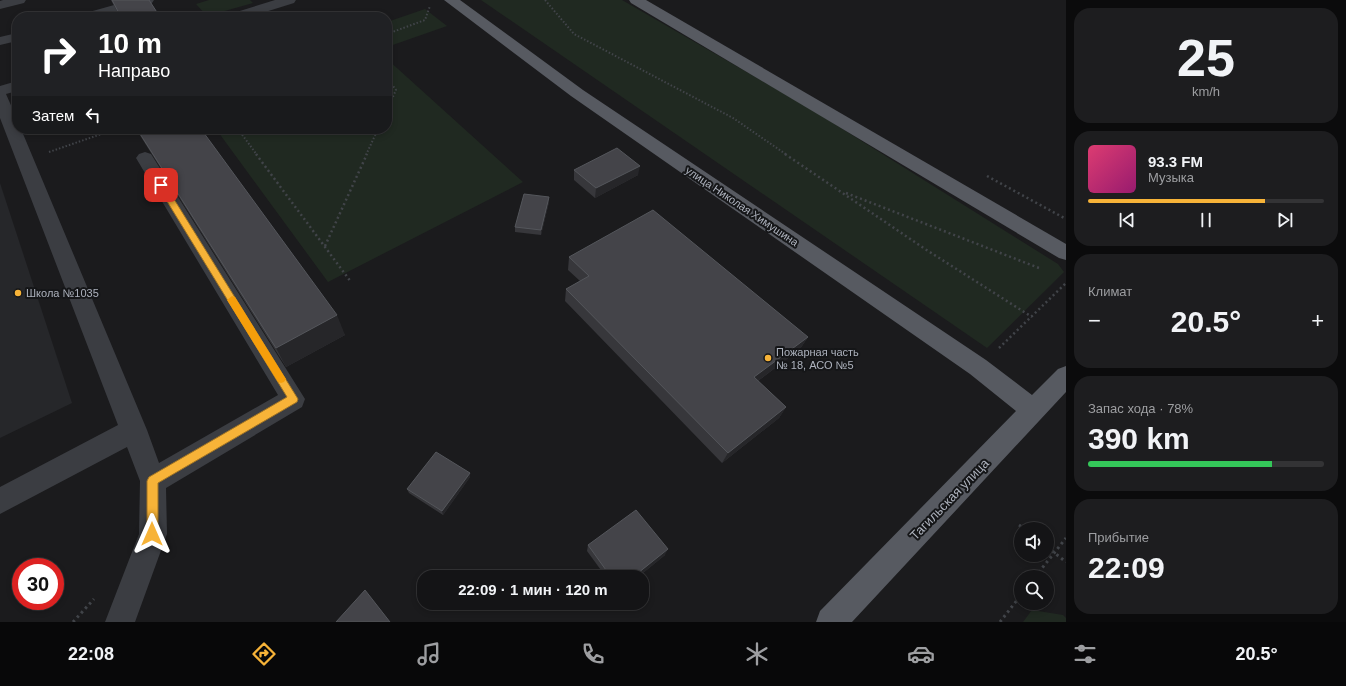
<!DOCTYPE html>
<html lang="ru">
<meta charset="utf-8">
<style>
body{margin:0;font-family:Helvetica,sans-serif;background:#1d1d1f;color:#f1f3f6;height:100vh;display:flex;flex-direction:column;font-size:15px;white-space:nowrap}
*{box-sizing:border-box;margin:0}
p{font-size:13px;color:#9d9ea1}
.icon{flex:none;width:22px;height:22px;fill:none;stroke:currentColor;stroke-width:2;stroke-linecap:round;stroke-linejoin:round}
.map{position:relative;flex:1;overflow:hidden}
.sheet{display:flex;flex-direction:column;gap:8px;padding:8px;background:#0b0b0c;width:280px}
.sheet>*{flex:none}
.hud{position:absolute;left:12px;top:12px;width:380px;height:122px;border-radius:16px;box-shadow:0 2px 6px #0003,0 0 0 1px #333335;background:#202124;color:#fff;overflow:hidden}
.buttons{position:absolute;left:1014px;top:522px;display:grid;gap:8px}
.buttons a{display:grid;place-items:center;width:40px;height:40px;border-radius:50%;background:#141416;box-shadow:0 2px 6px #0003,0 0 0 1px #333335;font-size:20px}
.speed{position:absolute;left:12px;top:558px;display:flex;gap:8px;font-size:20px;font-weight:700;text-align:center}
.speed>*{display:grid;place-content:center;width:52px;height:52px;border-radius:50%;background:#141416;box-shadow:0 2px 6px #0003,0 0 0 1px #333335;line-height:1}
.speed .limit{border:6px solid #d22;background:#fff;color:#111}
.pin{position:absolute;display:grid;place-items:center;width:34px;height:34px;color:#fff;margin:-17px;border-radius:8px;box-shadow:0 2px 6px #0006}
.me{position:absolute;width:44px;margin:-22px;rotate:0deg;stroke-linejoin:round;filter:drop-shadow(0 0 3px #0008)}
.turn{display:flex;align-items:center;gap:14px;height:84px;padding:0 20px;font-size:18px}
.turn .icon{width:52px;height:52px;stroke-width:2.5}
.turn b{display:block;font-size:28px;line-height:34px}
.then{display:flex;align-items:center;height:38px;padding:0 20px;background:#0003;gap:8px;font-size:15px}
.big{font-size:30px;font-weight:700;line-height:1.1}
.sheet .card{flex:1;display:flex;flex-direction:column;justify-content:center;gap:6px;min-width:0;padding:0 14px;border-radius:16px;background:#1d1d1f}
.sheet .dial{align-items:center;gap:0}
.dial b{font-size:52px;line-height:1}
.song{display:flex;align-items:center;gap:12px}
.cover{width:48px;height:48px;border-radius:6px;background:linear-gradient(135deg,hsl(340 70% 55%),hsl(320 70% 35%))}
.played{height:4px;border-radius:2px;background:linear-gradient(90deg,#f7b338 75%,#333335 75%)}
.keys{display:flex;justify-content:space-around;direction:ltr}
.heat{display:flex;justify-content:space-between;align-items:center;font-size:22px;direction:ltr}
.charge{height:6px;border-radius:3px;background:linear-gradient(90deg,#34c759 78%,#333335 0)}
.trip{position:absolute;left:417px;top:570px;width:232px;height:40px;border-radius:16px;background:#141416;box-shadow:0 2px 6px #0003,0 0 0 1px #333335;font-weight:700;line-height:40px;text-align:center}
.tabs{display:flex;height:64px;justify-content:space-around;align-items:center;background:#080809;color:#9d9ea1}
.tabs .icon{width:28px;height:28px}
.tabs .current{color:#f7b338}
.tabs b{font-size:18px;color:#f1f3f6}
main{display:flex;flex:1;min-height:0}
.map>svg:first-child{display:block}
.built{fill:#26272a}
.green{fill:#202921}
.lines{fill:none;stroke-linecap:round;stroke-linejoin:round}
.path-far2{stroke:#414449;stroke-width:2;stroke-dasharray:1.5 2;stroke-linecap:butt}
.path-far1{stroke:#414449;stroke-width:2.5;stroke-dasharray:2 3;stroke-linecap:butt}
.path{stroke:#414449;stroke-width:3;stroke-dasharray:2.5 3.5;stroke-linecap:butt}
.minor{fill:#3b3d42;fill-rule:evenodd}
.major{fill:#575a61;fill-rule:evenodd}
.wall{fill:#37373b}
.shaded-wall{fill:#262629}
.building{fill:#444449;stroke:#54565b}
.route{fill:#f7b338;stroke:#a17424}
.slow{fill:#f59e0b}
.poi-dot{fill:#f7b338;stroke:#151618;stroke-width:1.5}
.labels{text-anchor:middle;stroke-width:4;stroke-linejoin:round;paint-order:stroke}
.street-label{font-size:11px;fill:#adb2bd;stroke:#151618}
.poi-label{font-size:11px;fill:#adb2bd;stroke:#151618;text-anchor:start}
.near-street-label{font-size:13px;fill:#adb2bd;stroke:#151618}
</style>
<main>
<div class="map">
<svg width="1066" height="622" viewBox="0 0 1066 622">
<rect width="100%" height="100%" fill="#1b1b1d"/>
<path class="built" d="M0,183L72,403L0,438Z"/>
<g class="green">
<path d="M209,0H250L253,3L207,16L196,4Z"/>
<path d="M481,0H622L809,108L1058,264L1064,272L987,348Z"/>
<path d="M425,9L447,26L387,47V22Z"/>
<path d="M387,59L523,182L328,282L216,129H387Z"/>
<path d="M1032,610L1063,615L1066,618V622H1023Z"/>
</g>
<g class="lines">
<g class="path-far2">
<path d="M545,0L574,34L733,118L787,155"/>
<path d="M387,34L425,20L430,6"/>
<path d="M387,78L396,90L387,110"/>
<path d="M238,129L257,155"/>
<path d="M49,152L116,129"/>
<path d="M366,155L378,129"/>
</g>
<g class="path-far1">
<path d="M256,154L351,282"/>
<path d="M785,154L925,249L1032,317"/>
<path d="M987,176L1066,219"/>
<path d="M846,193L1039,268"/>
<path d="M325,246L367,154"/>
<path d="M999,348L1066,283"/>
</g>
<g class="path">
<path d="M1019,525L1025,529"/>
<path d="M1047,547L1066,562"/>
<path d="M1035,577L1066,538"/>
<path d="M73,622L94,599"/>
<path d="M1000,622L1021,595"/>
</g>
<g class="minor">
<path d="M3,0H26L24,3L0,9V1Z"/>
<path d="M132,0H154L152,3L102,17H80L82,14Z"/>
<path d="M275,0H296L294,3L249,17H228L230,14Z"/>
<path d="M17,33V41L0,45V37Z"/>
<path d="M17,81V91L6,94L17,119V129H21L147,430L159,463L278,395L136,158L139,154L145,152L151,154L305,399L302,407L166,488L167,534L135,622H105L139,534L140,481L127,447L0,514V487L118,425L0,118V86Z"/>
</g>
<g class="major">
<path d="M444,0H460L583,90L986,360L1032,395L1058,369L1066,366V392L852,622H816L820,611L1016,411L970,374L571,96Z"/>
<path d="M629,0H646L1066,244V260L1059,258L631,3Z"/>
</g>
</g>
<g class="wall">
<path d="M111,0H149L160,17H120Z"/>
<path d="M136,129H201L345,335L286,367Z"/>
<path d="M574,170L638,175L595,198L574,180Z"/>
<path d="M549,197V202L541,235L515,232V227Z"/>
<path d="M569,257L808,337L800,349L758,381L786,407L779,418L722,463L565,301L566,289L580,281L568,270Z"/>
<path d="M470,473V477L443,515L409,493L407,489Z"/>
<path d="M588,545L665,555L638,577H606L587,551Z"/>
</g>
<g class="shaded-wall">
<path d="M640,166L638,175L595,198L596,188Z"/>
<path d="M549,197V202L541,235V230Z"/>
<path d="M337,315L345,335L286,367L276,348Z"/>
<path d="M808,337L800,349L747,389L754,377Z"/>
<path d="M786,407L779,418L722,463L728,453Z"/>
<path d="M470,473V477L443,515L442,511Z"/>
<path d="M668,549L665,555L638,577H633Z"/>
</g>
<g class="building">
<path d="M112,0H149L160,17H121Z"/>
<path d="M137,129H201L337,315L276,348Z"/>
<path d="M617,148L640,166L596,188L574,170Z"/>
<path d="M524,194L549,197L541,230L515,227Z"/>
<path d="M653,210L808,337L754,377L786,407L728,453L566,289L589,276L569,257Z"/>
<path d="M436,452L470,473L442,511L407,489Z"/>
<path d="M636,510L668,549L633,577H611L588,545Z"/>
<path d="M365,590L390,622H336Z"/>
</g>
<path class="route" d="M161,182L164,183L298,399L297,402L158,483V534L157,538L152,540L148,538L147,534V481L149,477L287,397L157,185Z"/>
<path class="slow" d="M232,296L235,297L284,376L286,379L284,382L281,383L278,382L227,300Z"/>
<g class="poi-dot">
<circle cx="18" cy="293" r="4"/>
<circle cx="768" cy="358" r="4"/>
</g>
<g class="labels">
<g class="street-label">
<text transform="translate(742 206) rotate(34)" y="4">улица Николая Химушина</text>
</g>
<g class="poi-label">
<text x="26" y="297">Школа №1035</text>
<text x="776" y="356">Пожарная часть<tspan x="776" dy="13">№ 18, АСО №5</tspan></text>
</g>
<g class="near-street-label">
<text transform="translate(949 499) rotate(-46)" y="5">Тагильская улица</text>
</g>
</g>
</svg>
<div class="buttons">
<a><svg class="icon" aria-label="sound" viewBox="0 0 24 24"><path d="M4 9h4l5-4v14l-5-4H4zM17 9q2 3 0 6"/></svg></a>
<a><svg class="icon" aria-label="search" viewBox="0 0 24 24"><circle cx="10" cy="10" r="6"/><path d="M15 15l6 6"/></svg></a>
</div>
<div class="speed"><div class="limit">30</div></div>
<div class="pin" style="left:161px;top:185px;background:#d93025"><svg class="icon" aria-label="arrive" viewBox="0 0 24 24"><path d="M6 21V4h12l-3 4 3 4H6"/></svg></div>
<svg class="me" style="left:152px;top:534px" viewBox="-20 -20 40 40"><path d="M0-17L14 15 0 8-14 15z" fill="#f7b338" stroke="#fff" stroke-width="4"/></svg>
<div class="trip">22:09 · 1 мин · 120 m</div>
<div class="hud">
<div class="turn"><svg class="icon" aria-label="right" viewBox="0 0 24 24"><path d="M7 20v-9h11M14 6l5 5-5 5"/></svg><div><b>10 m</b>Направо</div></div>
<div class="then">Затем<svg class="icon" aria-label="left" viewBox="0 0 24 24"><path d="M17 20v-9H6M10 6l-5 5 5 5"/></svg></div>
</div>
</div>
<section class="sheet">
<div class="card dial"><b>25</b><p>km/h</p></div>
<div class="card">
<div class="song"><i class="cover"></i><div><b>93.3 FM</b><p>Музыка</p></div></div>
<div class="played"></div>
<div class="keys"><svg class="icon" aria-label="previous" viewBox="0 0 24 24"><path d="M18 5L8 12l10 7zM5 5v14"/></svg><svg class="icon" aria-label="pause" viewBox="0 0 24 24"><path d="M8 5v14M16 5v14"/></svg><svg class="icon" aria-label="next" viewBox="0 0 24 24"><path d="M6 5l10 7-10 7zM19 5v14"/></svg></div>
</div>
<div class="card"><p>Климат</p>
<div class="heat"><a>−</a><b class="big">20.5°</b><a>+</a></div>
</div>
<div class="card"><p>Запас хода · 78%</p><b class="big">390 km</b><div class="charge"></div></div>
<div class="card"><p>Прибытие</p><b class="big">22:09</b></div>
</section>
</main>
<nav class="tabs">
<b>22:08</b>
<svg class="icon current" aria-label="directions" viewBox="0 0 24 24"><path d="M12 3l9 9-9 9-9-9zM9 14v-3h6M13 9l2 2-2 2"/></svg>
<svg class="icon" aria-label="music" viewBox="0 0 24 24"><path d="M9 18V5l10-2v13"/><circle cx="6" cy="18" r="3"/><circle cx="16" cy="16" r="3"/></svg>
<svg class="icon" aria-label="phone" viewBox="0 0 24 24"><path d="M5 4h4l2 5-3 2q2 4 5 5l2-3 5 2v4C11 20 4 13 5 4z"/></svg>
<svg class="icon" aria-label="climate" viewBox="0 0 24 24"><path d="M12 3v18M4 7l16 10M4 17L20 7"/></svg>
<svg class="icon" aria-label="car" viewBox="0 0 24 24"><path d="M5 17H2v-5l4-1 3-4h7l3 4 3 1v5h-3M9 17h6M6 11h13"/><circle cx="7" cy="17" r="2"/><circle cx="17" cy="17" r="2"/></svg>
<svg class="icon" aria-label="filters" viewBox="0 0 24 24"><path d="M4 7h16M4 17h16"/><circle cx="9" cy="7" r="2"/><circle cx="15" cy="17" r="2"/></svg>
<b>20.5°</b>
</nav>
